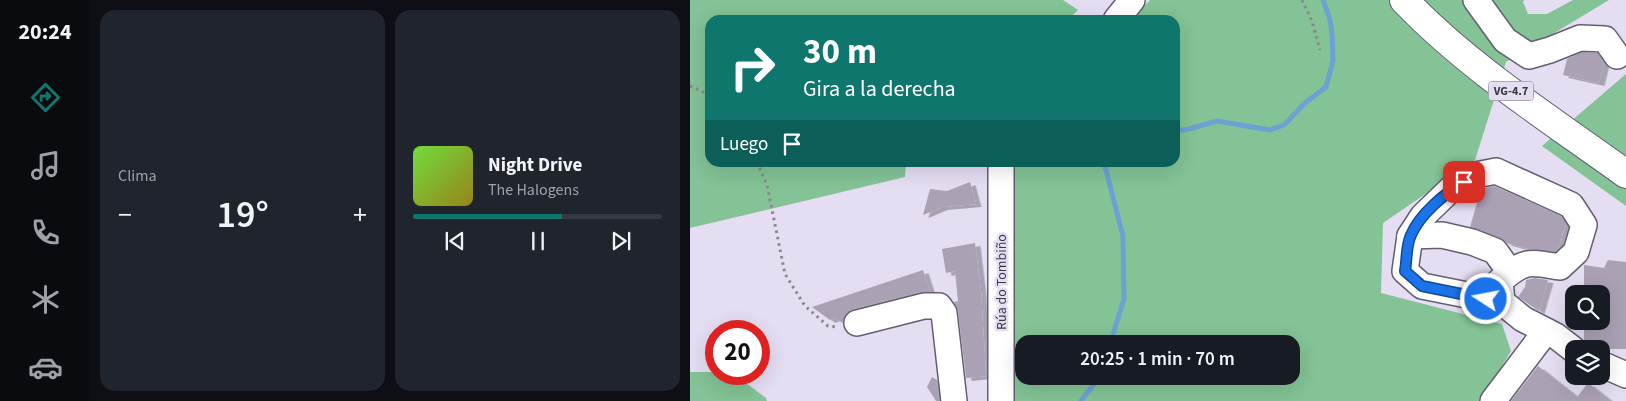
<!DOCTYPE html>
<html lang="es">
<meta charset="utf-8">
<style>
body{margin:0;font-family:"Source Sans 3",sans-serif;background:#20242c;color:#f1f3f6;height:100vh;display:flex;flex-direction:column;font-size:19px;white-space:nowrap}
*{box-sizing:border-box;margin:0}
p{font-size:16px;color:#9ea1a6}
.icon{flex:none;width:28px;height:28px;fill:none;stroke:currentColor;stroke-width:2;stroke-linecap:round;stroke-linejoin:round}
.map{position:relative;flex:1;overflow:hidden}
.details{display:flex;flex-direction:column;gap:10px;padding:10px;background:#0d0f14;width:600px}
.details>*{flex:none}
.top-card{position:absolute;left:15px;top:15px;width:475px;height:152px;border-radius:15px;box-shadow:0 5px 20px #0002;background:#0f766e;color:#fff;overflow:hidden}
.fabs{position:absolute;left:875px;top:285px;display:grid;gap:10px}
.fabs a{display:grid;place-items:center;width:45px;height:45px;border-radius:10px;background:#171b24;box-shadow:0 5px 20px #0002;font-size:25px}
.speed{position:absolute;left:15px;top:320px;display:flex;gap:10px;font-size:25px;font-weight:700;text-align:center}
.speed>*{display:grid;place-content:center;width:65px;height:65px;border-radius:50%;background:#171b24;box-shadow:0 5px 20px #0002;line-height:1}
.speed .limit{border:8px solid #d22;background:#fff;color:#111}
.pin{position:absolute;display:grid;place-items:center;width:42px;height:42px;color:#fff;margin:-21px;border-radius:10px;box-shadow:0 2px 8px #0006}
.me{position:absolute;width:55px;margin:-28px;rotate:281deg;stroke-linejoin:round;filter:drop-shadow(0 0 4px #0008)}
.turn{display:flex;align-items:center;gap:18px;height:105px;padding:0 15px;font-size:22px}
.turn .icon{width:65px;height:65px;stroke-width:2.5}
.turn b{display:block;font-size:35px;line-height:42px}
.then{display:flex;align-items:center;height:48px;padding:0 15px;background:#0003;gap:10px;font-size:19px}
.big{font-size:38px;font-weight:600;line-height:1.1}
.details .card{flex:1;display:flex;flex-direction:column;justify-content:center;gap:8px;min-width:0;padding:0 18px;border-radius:15px;background:#20242c}
.song{display:flex;align-items:center;gap:15px}
.cover{width:60px;height:60px;border-radius:8px;background:linear-gradient(135deg,hsl(100 70% 55%),hsl(50 70% 35%))}
.played{height:5px;border-radius:2px;background:linear-gradient(90deg,#0f766e 60%,#363941 60%)}
.keys{display:flex;justify-content:space-around;direction:ltr}
.heat{display:flex;justify-content:space-between;align-items:center;font-size:28px;direction:ltr}
.details .tiles{flex:1;display:grid;gap:10px;grid-template-columns:repeat(2,1fr)}
.trip{position:absolute;left:325px;top:335px;width:285px;height:50px;border-radius:15px;background:#171b24;box-shadow:0 5px 20px #0002;font-weight:600;line-height:50px;text-align:center}
main{display:flex;flex:1;min-height:0}
.tab-bar{display:flex;flex-direction:column;width:90px;justify-content:space-around;align-items:center;background:#090b0e;color:#9ea1a6}
.tab-bar .icon{width:35px;height:35px}
.tab-bar .current{color:#0f766e}
.tab-bar b{font-size:22px;color:#f1f3f6}
.map>svg:first-child{display:block}
.forest{fill:#83c395;fill-rule:evenodd}
.lines{fill:none;stroke-linecap:round;stroke-linejoin:round}
.stream{stroke:#6ba2d3;stroke-width:5}
.building{fill:#aaa1b5;filter:url(#shadow)}
.minor-casing{stroke:#655e71;stroke-width:28}
.highway-casing{stroke:#655e71;stroke-width:30}
.path{stroke:#8a8593;stroke-width:3;stroke-dasharray:2.5 4;stroke-linecap:butt}
.minor{stroke:#fff;stroke-width:25}
.highway{stroke:#fff;stroke-width:28}
.route-casing{stroke:#114b97;stroke-width:12}
.route{stroke:#1a73e8;stroke-width:9}
.labels{text-anchor:middle;stroke-width:5;stroke-linejoin:round;paint-order:stroke}
.shield{fill:#e5ddf2;stroke:#6e6a75;stroke-width:1}
.shield-label{font-size:12px;font-weight:bold;fill:#3b3840}
.street-label{font-size:14px;fill:#3b3840;stroke:#e5ddf2}
</style>
<main>
<nav class="tab-bar">
<b>20:24</b>
<svg class="icon current" aria-label="directions" viewBox="0 0 24 24"><path d="M12 3l9 9-9 9-9-9zM9 14v-3h6M13 9l2 2-2 2"/></svg>
<svg class="icon" aria-label="music" viewBox="0 0 24 24"><path d="M9 18V5l10-2v13"/><circle cx="6" cy="18" r="3"/><circle cx="16" cy="16" r="3"/></svg>
<svg class="icon" aria-label="phone" viewBox="0 0 24 24"><path d="M5 4h4l2 5-3 2q2 4 5 5l2-3 5 2v4C11 20 4 13 5 4z"/></svg>
<svg class="icon" aria-label="climate" viewBox="0 0 24 24"><path d="M12 3v18M4 7l16 10M4 17L20 7"/></svg>
<svg class="icon" aria-label="car" viewBox="0 0 24 24"><path d="M5 17H2v-5l4-1 3-4h7l3 4 3 1v5h-3M9 17h6M6 11h13"/><circle cx="7" cy="17" r="2"/><circle cx="17" cy="17" r="2"/></svg>
</nav>
<section class="details">
<div class="tiles">
<div class="card"><p>Clima</p>
<div class="heat"><a>−</a><b class="big">19°</b><a>+</a></div>
</div>
<div class="card">
<div class="song"><i class="cover"></i><div><b>Night Drive</b><p>The Halogens</p></div></div>
<div class="played"></div>
<div class="keys"><svg class="icon" aria-label="previous" viewBox="0 0 24 24"><path d="M18 5L8 12l10 7zM5 5v14"/></svg><svg class="icon" aria-label="pause" viewBox="0 0 24 24"><path d="M8 5v14M16 5v14"/></svg><svg class="icon" aria-label="next" viewBox="0 0 24 24"><path d="M6 5l10 7-10 7zM19 5v14"/></svg></div>
</div>
</div>
</section>
<div class="map">
<svg width="936" height="401" viewBox="0 0 936 401">
<defs>
<filter id="shadow"><feDropShadow dx="5.5" dy="3" stdDeviation="0" flood-color="#0004"/></filter>
</defs>
<rect width="100%" height="100%" fill="#e5ddf2"/>
<g class="forest">
<path d="M0,0H373L388,10L378,20H20V162L216,163L215,177L0,228Z"/>
<path d="M460,0H834L833,2L838,14H857L883,0H919L816,62L785,160L693,223L691,293L812,324L821,351L791,401H311V163L485,162V20H441ZM334,344H601V376H334Z"/>
<path d="M936,74V206L852,146Z"/>
<path d="M0,372H26V374H44L76,398L77,401H0Z"/>
</g>
<g class="lines">
<g class="stream">
<path d="M485,131L499,129L527,121L580,130L594,125L615,103L636,87L643,61L642,33L640,20L633,0"/>
<path d="M414,162L433,236L434,299L420,344"/>
<path d="M391,401L410,376"/>
</g>
</g>
<g class="building">
<path d="M892,52L908,53L914,63L909,83L873,75L877,59Z"/>
<path d="M280,182L286,204L252,207L233,215L240,189L257,191Z"/>
<path d="M804,186L871,216L876,223L868,249L865,252L839,249L817,243L810,238L780,227L791,189Z"/>
<path d="M285,243L291,292L296,376L276,378L268,311L264,302L268,301L265,271L256,273L252,249Z"/>
<path d="M918,260L936,262V346H898L894,340V321H911V294H894V265L914,268Z"/>
<path d="M233,270L240,292H230L163,309L157,313L153,323L145,318L140,320L122,307Z"/>
<path d="M844,278L858,280L849,311L828,297L835,287L836,280Z"/>
<path d="M848,366L887,397L898,383L921,401H821Z"/>
<path d="M242,377L247,380L250,401H246L237,387Z"/>
</g>
<g class="lines">
<g class="minor-casing">
<g id="minor">
<path d="M786,0L815,40L839,56L860,50L890,38L915,39L927,56"/>
<path d="M426,20L442,0"/>
<path d="M720,236L752,235L782,242L805,251L815,265L822,271"/>
<path d="M812,302L810,281C835,259 839,262 870,267L886,252L894,225L881,205L806,171L786,175L761,189L733,216L720,236L715,271L732,286L812,302L833,319L866,336L884,350"/>
<path d="M167,323L234,306H249L254,313L264,401"/>
<path d="M911,364L936,375"/>
<path d="M311,401V162"/>
<path d="M803,401L856,331"/>
</g>
</g>
<g class="highway-casing">
<path id="highway" d="M714,0C779,68 860,119 936,174"/>
</g>
<g class="path">
<path d="M612,0L622,21L630,50"/>
<path d="M0,86L20,95"/>
<path d="M67,162L77,185L95,274L115,306L138,326L148,327"/>
</g>
<use href="#minor" class="minor"/>
<use href="#highway" class="highway"/>
</g>
<g class="lines">
<g class="route-casing">
<path id="route" d="M774,182C754,194 730,214 721,235C716,245 717,260 715,271L732,286L796,299"/>
</g>
<use href="#route" class="route"/>
</g>
<g class="labels">
<rect class="shield" x="798.5" y="81.5" width="45" height="19" rx="4"/>
<g class="shield-label">
<text x="821" y="95">VG-4.7</text>
</g>
<g class="street-label">
<text transform="translate(311 282) rotate(-90)" y="5">Rúa do Tombiño</text>
</g>
</g>
</svg>
<div class="fabs">
<a><svg class="icon" aria-label="search" viewBox="0 0 24 24"><circle cx="10" cy="10" r="6"/><path d="M15 15l6 6"/></svg></a>
<a><svg class="icon" aria-label="layers" viewBox="0 0 24 24"><path d="M12 4l9 5-9 5-9-5zM3 14l9 5 9-5"/></svg></a>
</div>
<div class="speed"><div class="limit">20</div></div>
<div class="pin" style="left:774px;top:182px;background:#d93025"><svg class="icon" aria-label="arrive" viewBox="0 0 24 24"><path d="M6 21V4h12l-3 4 3 4H6"/></svg></div>
<svg class="me" style="left:796px;top:299px" viewBox="-20 -20 40 40"><circle r="17" fill="#1a73e8" stroke="#fff" stroke-width="3"/><path d="M0-11L8 9 0 5-8 9z" fill="#fff"/></svg>
<div class="trip">20:25 · 1 min · 70 m</div>
<div class="top-card">
<div class="turn"><svg class="icon" aria-label="right" viewBox="0 0 24 24"><path d="M7 20v-9h11M14 6l5 5-5 5"/></svg><div><b>30 m</b>Gira a la derecha</div></div>
<div class="then">Luego<svg class="icon" aria-label="arrive" viewBox="0 0 24 24"><path d="M6 21V4h12l-3 4 3 4H6"/></svg></div>
</div>
</div>
</main>
